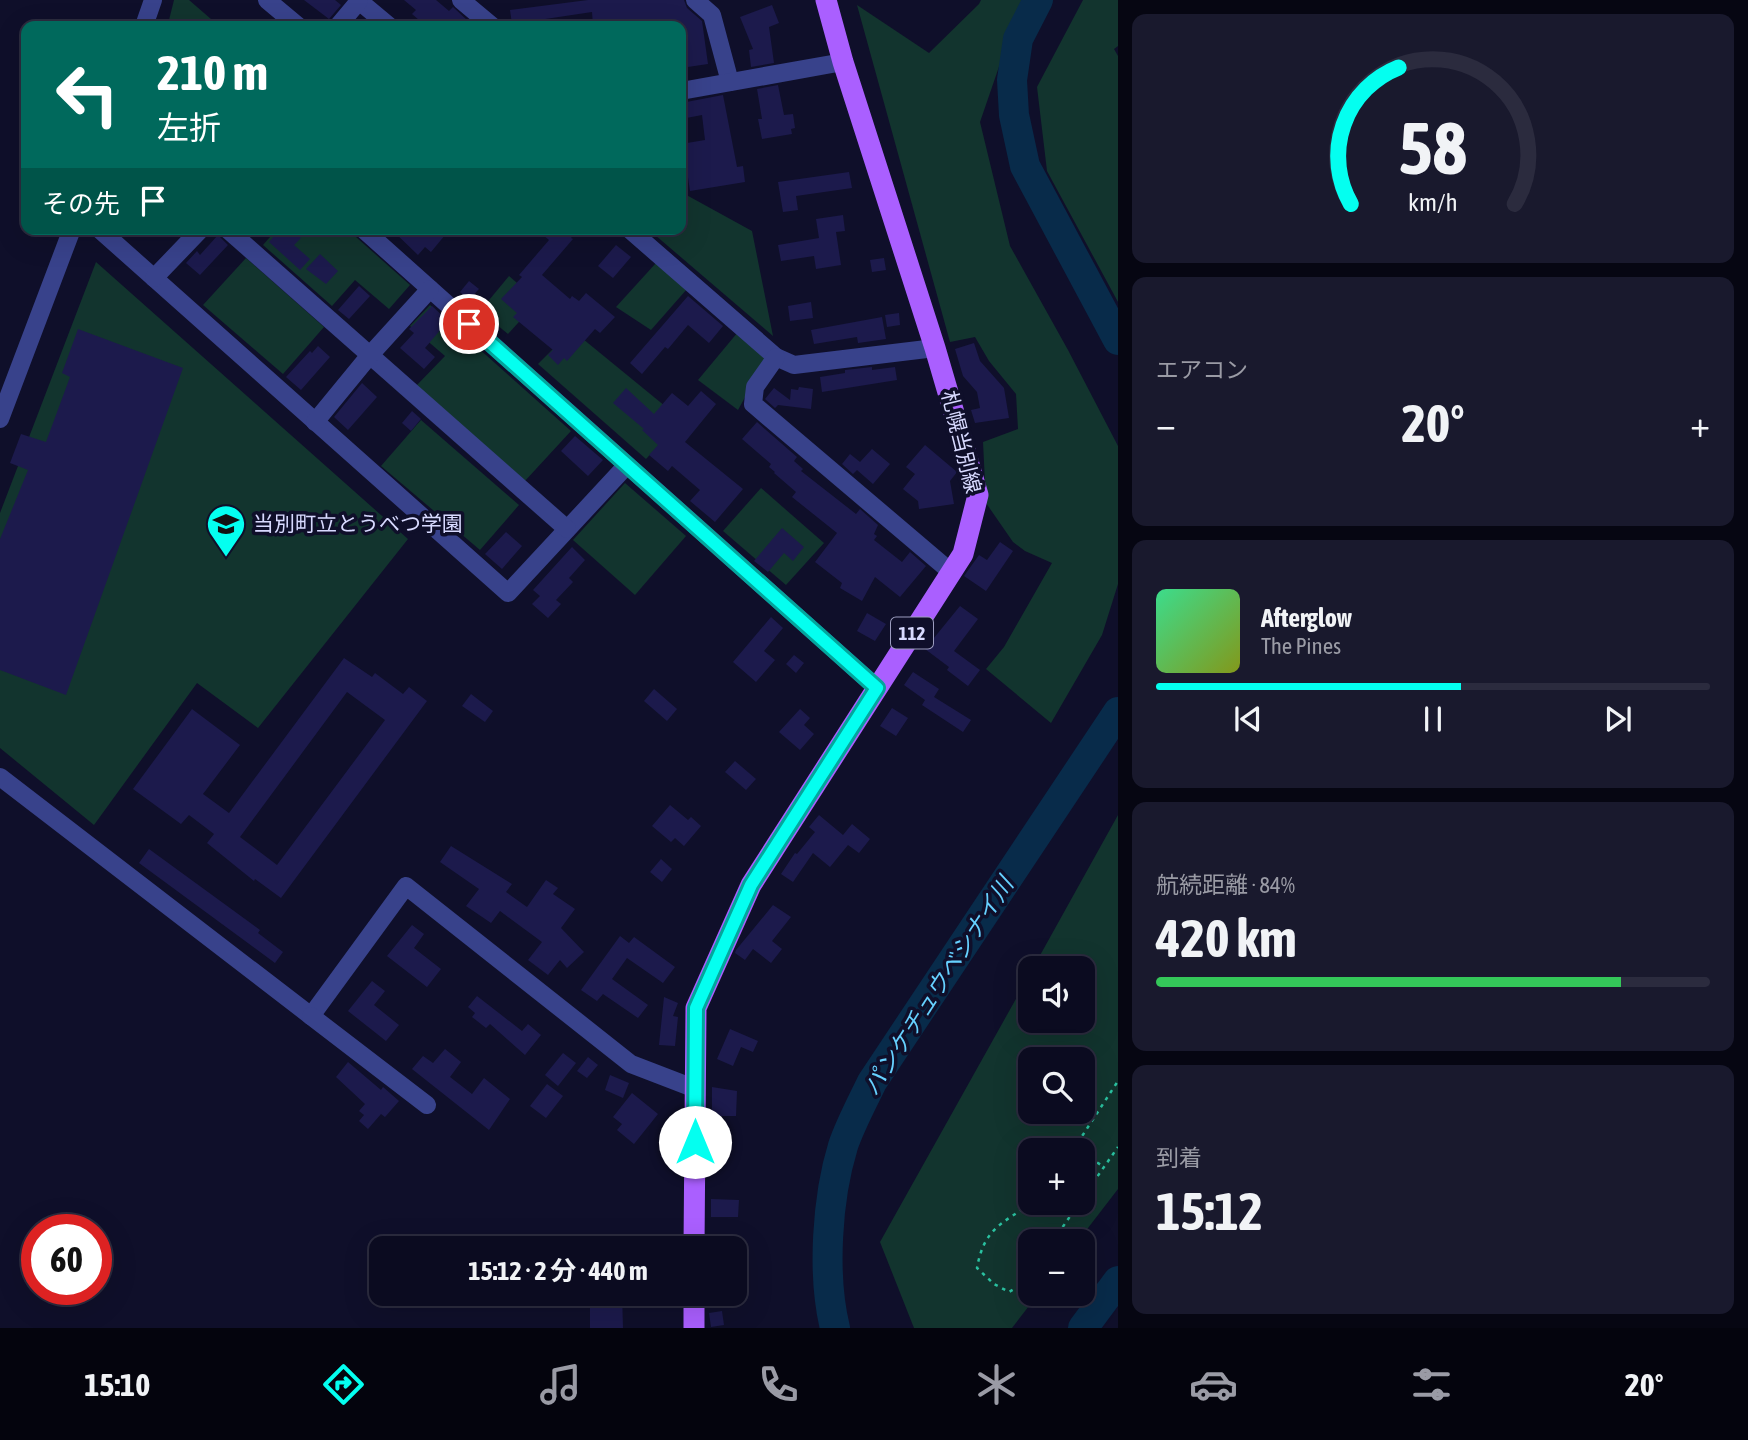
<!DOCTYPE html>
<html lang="ja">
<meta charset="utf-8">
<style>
body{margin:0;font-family:"Asap Condensed","Noto Sans JP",sans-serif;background:#19192d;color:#f1f3f6;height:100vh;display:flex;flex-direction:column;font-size:26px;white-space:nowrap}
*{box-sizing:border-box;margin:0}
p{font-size:23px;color:#9a9ba5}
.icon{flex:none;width:38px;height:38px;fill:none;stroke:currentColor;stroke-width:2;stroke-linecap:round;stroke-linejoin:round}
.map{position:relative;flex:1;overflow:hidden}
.sheet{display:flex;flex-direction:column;gap:14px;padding:14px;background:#060612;width:630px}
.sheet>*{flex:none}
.hud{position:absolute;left:21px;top:21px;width:665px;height:214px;border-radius:14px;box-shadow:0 7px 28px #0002,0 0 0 2px #2b2b3e;background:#00695c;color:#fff;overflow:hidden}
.controls{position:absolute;left:1018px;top:956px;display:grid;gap:14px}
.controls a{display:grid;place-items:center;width:77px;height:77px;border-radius:14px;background:#0b0b20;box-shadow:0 7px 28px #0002,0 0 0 2px #2b2b3e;font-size:35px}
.speed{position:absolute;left:21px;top:1214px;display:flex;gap:14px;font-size:35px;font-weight:700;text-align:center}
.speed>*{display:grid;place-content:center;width:91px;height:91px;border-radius:50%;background:#0b0b20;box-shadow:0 7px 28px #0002,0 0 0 2px #2b2b3e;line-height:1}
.speed .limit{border:10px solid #d22;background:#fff;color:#111}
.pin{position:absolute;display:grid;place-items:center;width:60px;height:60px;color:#fff;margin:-30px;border:4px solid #fff;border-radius:50%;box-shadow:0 2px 7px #0007}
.me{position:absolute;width:77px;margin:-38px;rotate:0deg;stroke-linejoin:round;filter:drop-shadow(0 0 5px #0008)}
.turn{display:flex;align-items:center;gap:24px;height:147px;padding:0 21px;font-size:32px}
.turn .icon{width:91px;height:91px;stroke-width:2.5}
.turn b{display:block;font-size:49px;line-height:60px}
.then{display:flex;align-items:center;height:66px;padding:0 21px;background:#0003;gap:14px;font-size:26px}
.big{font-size:52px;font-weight:700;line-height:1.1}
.sheet .widget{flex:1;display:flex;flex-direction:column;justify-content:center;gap:10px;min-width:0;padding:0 24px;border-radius:14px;background:#19192d}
.sheet .dial{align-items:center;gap:0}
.dial svg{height:182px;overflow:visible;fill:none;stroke:#2b2b3e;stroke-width:7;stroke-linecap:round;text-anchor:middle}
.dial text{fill:#f1f3f6;stroke:none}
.song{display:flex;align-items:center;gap:21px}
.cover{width:84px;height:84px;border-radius:10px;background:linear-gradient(135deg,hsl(150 70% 55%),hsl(70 70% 35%))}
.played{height:7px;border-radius:4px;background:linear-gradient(90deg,#04fff0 55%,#2b2b3e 55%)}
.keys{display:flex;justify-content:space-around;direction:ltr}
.heat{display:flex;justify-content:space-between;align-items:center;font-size:38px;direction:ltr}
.charge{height:10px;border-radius:5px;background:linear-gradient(90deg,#34c759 84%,#2b2b3e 0)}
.trip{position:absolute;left:369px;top:1236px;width:378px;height:70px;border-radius:14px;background:#0b0b20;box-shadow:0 7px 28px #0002,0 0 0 2px #2b2b3e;font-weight:700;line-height:70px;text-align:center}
.dock{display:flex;height:112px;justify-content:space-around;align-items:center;background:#04040d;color:#9a9ba5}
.dock .icon{width:49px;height:49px}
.dock .selected{color:#04fff0}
.dock b{font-size:32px;color:#f1f3f6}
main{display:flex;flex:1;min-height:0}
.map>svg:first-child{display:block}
.green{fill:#12342e;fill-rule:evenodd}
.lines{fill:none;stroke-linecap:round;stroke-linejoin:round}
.river{stroke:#082b4a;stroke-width:30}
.building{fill:#1c1a4c;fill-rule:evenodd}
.path{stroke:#2ac1a0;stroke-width:2.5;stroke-dasharray:3.5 5;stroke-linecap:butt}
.minor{stroke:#38428b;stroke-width:18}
.major{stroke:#aa5fff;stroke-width:21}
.route-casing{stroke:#03a69c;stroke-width:18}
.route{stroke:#04fff0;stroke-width:12}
.labels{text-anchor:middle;stroke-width:7;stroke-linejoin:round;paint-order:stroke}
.shield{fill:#0f0f2a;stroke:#9c9dbf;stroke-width:2}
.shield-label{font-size:19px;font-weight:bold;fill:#d8daff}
.street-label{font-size:21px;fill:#d8daff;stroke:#0f0f2a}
.poi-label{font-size:21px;fill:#d8daff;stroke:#0f0f2a;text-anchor:start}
.water-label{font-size:23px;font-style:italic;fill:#66d1ff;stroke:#0f0f2a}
</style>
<main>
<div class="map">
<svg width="1118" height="1328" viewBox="0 0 1118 1328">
<rect width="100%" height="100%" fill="#0f0f2a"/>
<g class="green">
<path d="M174,0H189L219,26H170L168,24Z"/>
<path d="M981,0H1022L980,122L1010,246L1068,350L1118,446V584L1102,635L1051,723L986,669L1004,647L1052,563L1025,551L1013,542L986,503L983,442L1018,429L1016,394L989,361L975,337L950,342L857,5L929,53L979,4Z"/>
<path d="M1083,0H1118V46L1114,49L1118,56V302L1047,171L1037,87Z"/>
<path d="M681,192L752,231L773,336L648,229H681Z"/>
<path d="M277,229H347L410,285L389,309L355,280L332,306L263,245Z"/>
<path d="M246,258L324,327L283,374L203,305Z"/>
<path d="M96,262L408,539L258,728L197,683L94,825L0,748V513Z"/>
<path d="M656,263L687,289L651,330L616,307Z"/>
<path d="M509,276L538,301L508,334L480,311Z"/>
<path d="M430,305L571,431L524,482L416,386L445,356L410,326Z"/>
<path d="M572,330L682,420L646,459L538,364Z"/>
<path d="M738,332L767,357L738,410L698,380Z"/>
<path d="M421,420L519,505L480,550L381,466Z"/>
<path d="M625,483L686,536L635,595L573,540Z"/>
<path d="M761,488L824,543L786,585L723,531Z"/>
<path d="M1118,815V1189L1078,1241H1031V1293H1039L1012,1328H914L880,1242L1031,972V1020H1083V968H1033ZM1031,1059H1083V1111H1031ZM1031,1150H1083V1202H1031Z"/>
</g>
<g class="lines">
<g class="river">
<path d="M1038,0L1018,39L1012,80L1014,115L1025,166L1118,340"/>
<path d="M835,1328C822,1275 827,1198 843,1146C850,1125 862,1103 872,1082L1118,712"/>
<path d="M1083,1328L1118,1281"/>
</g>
</g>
<g class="building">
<path d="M304,0H335L341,5L329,19Z"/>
<path d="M404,0H436L449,11L453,7L468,21L464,26H426L412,14L416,10Z"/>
<path d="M588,0H684L687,8L702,21L708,64L681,68V26H593L592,12L512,24L510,10Z"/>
<path d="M772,5L779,23L769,27L774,63L751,67L749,50L753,49L740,17Z"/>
<path d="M778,85L784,115L793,114L795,128L791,129L792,134L762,139L758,119H762L757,89Z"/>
<path d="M723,95L737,167L743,166L745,182L690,191L685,157H681V144L705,140L702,115L681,119V103Z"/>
<path d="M849,172L852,188L796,196L798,210L783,212L778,182Z"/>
<path d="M843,215L845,231L836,232L841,265L816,269L814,256L781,261L778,245L819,238L816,219Z"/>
<path d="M280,229H292L301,238L294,245L310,259L300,270L269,242Z"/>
<path d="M391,229H450L431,252L425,247L418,255Z"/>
<path d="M536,229H578L571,238L573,239L542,275L570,299L572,296L579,301L586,293L615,317L600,333L595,329L567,361L564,358L558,365L548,355L553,350L513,317L517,313L501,299L522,277L519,275L549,240Z"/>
<path d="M218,235L228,245L200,275L186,263L197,251L200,255Z"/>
<path d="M616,245L631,257L613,278L598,266Z"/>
<path d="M320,254L338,271L326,284L306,269Z"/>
<path d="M884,258L886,270L872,272L870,260Z"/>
<path d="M469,281L479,289L469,300L460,292Z"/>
<path d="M359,286L370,296L349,319L338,310Z"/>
<path d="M688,296L723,326L709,343L688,325L668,349L665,347L642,374L630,363Z"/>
<path d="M811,302L813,318L790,321L788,306Z"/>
<path d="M432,306L448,321L425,348L435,357L424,369L400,348L414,333L409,329Z"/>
<path d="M899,313L900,325L887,327L885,315Z"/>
<path d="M882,317L886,339L858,343L857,337L814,344L811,330Z"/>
<path d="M78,329L183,368L66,695L0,670V539L28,470L10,463L21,434L46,442L70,377L62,373Z"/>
<path d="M974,343L980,361L1004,388L1009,418L975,423L971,410L980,408L977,392L963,376L955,349Z"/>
<path d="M318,346L330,357L301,390L286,377L310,351L312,353Z"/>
<path d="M872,367V370L895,367L897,380L822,392L820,377L845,373V370Z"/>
<path d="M362,383L377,397L348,430L334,417Z"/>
<path d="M799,387L813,389L811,409L778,405L775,408L765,399L774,388L790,400L791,389L798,390Z"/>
<path d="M626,388L654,414L672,393L688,406L701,391L716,404L685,442L743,489L715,522L690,501L700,490L672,466L668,471L649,455L658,445L642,430L644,429L613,403Z"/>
<path d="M412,411L421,419L411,431L402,423Z"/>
<path d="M757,422L797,457L794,461L803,469L801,471L856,514L860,509L878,525L874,534L877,536L874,540L902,562L910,552L926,566L900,597L875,577L862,601L840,588L842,583L815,562L837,533L792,497L796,492L774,473L775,472L769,467L771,464L742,439Z"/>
<path d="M575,436L603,460L588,476L561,451Z"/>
<path d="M925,445L957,472L950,481L954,504L919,509L918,501L903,489L915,474L906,467Z"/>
<path d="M872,449L890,464L873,484L857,470L853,474L842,464L850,454L860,462Z"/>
<path d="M782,528L804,547L793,561L784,553L768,572L754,561Z"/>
<path d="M506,532L522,546L502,569L485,554Z"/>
<path d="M1000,542L1013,551L986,591L964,576L979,555L987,560Z"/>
<path d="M572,547L585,560L569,578L573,582L556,600L561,604L548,618L532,604L540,596L533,590Z"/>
<path d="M960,606L978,619L954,651L980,670L968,686L947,670L949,667L925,649Z"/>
<path d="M867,613L886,624L875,641L857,631Z"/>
<path d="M771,617L783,628L764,651L775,660L756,682L733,662Z"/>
<path d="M794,655L804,663L796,673L786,664Z"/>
<path d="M344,658L372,677L375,673L403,694L409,687L427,701L281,898L255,879L254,881L207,843L214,834L189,815L181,824L133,789L192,709L240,745L203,794L229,813ZM347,692L385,720L277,865L240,837Z"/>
<path d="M913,672L939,689L934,697L971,720L963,732L922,705L925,700L904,685Z"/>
<path d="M654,689L677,709L667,721L644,701Z"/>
<path d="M471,694L493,711L485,722L462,706Z"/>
<path d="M892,708L908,718L896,736L880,726Z"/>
<path d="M800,709L810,718L804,725L814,734L800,750L779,732Z"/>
<path d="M735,761L756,779L746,790L725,772Z"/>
<path d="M670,805L688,820L691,817L701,826L684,846L675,838L671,842L652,826Z"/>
<path d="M819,815L843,835L852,824L870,839L859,853L848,845L830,867L813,853L793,882L781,874L795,853L797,854L815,832L809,827Z"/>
<path d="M451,846L512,884L506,892L527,907L546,880L558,888L553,894L575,909L561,928L584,952L567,968L560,960L548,975L528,960L542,942L500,911L491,923L466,906L479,889L440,862Z"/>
<path d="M149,849L260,930L258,933L283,952L275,963L139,863Z"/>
<path d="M661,859L672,869L662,882L650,872Z"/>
<path d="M773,905L791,917L772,941L782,949L771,963L753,949L745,960L735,953L736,950Z"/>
<path d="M412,925L424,934L414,948L441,969L427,987L387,956Z"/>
<path d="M620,936L629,943L634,937L675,967L663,983L627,958L612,979L648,1005L638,1018L603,994L597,1001L581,990Z"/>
<path d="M372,981L385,991L374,1005L399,1025L386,1041L348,1011Z"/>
<path d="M477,996L522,1031L528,1024L541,1035L525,1055L490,1024L486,1028L472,1017L475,1013L468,1007Z"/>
<path d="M664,997L678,1003L673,1016L678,1017L675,1046L659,1045Z"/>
<path d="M730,1029L758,1041L753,1052L741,1047L733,1066L717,1059Z"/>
<path d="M445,1049L461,1062L450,1077L472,1094L484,1078L510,1099L489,1130L412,1069L423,1056L433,1063Z"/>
<path d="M563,1053L576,1063L558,1086L545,1075Z"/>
<path d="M588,1057L598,1065L587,1078L577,1071Z"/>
<path d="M348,1062L381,1090L383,1087L399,1101L385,1117L381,1114L368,1129L359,1121L364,1115L359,1111L365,1104L336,1077Z"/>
<path d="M610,1075L629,1083L623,1098L605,1090Z"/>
<path d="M547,1084L563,1096L546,1118L530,1106Z"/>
<path d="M712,1087L737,1091L736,1116H712Z"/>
<path d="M632,1093L658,1114L634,1144L617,1130L622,1124L613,1117Z"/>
<path d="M711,1199L739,1200L738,1217H711Z"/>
<path d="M597,1293H622L623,1328H590V1307H597Z"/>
<path d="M722,1311L724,1325L711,1327L709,1313Z"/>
</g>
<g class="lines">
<g class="path">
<path d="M1073,1150L1118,1081"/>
<path d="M1083,1153L1104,1167"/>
<path d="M1083,1175L1094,1182"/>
<path d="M1083,1197L1118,1147"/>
<path d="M1053,1241L1080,1202"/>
<path d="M1031,1273L1024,1283L1009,1292L994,1284L977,1268C984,1228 1002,1224 1033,1202"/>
</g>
<g class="minor">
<path d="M267,0L298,26"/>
<path d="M358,0L389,26"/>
<path d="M461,0L492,26"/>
<path d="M695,0L712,15L730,82"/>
<path d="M144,26L153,0"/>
<path d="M338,26L359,1"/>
<path d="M681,91L843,62"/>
<path d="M99,229L508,593L627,465"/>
<path d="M227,229L567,529"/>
<path d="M363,229L877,688"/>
<path d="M629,229L776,357L794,365L935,348"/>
<path d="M154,278L201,229"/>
<path d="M776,357L755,387L753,404L951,572"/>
<path d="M0,419L72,229"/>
<path d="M315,422L370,355L430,289"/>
<path d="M0,777L311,1016L406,886L631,1064L696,1089"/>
<path d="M311,1016L427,1105"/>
</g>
<g class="major">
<path d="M694,1248L696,1008L751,885L963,554L978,495L935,348L843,62L826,0"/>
<path d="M694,1328V1293"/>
</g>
</g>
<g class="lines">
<g class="route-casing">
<path id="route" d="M469,324L877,688L751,885L696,1008L695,1142"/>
</g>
<use href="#route" class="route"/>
</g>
<defs>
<g id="school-pin" transform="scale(2.0125)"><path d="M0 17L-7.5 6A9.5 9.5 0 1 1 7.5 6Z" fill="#04fff0" stroke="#0f0f2a"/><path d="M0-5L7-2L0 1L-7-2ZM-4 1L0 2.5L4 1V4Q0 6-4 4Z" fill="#111"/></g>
</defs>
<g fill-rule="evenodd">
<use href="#school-pin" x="226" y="524"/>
</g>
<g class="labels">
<rect class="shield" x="891" y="617.5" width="42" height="31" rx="5"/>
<g class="shield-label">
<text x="912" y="640">112</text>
</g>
<g class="street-label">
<text transform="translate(961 442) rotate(76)" y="7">札幌当別線</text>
</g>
<g class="poi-label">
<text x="253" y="531">当別町立とうべつ学園</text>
</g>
<g class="water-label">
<text transform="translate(938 986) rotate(-57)" y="8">パンケチュウベシナイ川</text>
</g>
</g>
</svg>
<div class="controls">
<a><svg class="icon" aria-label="sound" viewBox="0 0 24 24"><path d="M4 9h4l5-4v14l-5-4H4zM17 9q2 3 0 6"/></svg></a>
<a><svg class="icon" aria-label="search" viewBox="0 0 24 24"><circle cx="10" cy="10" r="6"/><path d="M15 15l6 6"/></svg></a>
<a>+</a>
<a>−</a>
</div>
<div class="speed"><div class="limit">60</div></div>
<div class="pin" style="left:469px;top:324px;background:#d93025"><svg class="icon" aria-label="arrive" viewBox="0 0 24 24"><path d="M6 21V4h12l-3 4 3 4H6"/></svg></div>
<svg class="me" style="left:695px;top:1142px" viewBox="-20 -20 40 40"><circle r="19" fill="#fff"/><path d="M0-13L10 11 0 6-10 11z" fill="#04fff0"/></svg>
<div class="trip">15:12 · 2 分 · 440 m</div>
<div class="hud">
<div class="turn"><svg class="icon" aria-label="left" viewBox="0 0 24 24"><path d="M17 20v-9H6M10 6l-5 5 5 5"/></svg><div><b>210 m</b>左折</div></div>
<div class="then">その先<svg class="icon" aria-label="arrive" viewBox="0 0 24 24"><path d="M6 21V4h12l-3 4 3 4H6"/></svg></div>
</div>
</div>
<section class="sheet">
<div class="widget dial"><svg viewBox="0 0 100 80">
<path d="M14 69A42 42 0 1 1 86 69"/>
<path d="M14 69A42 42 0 0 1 35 9" stroke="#04fff0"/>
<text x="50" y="56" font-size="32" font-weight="700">58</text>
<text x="50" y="72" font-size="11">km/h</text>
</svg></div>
<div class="widget"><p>エアコン</p>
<div class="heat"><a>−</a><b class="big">20°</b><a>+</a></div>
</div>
<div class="widget">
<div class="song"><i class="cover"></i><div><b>Afterglow</b><p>The Pines</p></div></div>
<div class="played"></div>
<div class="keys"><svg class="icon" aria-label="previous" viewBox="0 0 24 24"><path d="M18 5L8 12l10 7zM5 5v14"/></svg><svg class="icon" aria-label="pause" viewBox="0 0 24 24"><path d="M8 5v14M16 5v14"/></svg><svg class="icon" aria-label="next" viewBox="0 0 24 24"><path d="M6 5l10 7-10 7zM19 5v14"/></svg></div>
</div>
<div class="widget"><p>航続距離 · 84%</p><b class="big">420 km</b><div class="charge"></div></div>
<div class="widget"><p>到着</p><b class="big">15:12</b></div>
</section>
</main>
<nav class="dock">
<b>15:10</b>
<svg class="icon selected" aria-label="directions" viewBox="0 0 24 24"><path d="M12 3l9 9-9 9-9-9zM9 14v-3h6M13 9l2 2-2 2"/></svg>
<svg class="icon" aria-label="music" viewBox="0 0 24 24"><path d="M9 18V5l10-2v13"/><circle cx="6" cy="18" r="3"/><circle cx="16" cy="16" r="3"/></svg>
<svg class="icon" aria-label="phone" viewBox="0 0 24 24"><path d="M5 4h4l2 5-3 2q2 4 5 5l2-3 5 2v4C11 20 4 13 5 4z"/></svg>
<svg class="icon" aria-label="climate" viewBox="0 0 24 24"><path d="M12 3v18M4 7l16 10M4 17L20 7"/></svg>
<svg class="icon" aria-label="car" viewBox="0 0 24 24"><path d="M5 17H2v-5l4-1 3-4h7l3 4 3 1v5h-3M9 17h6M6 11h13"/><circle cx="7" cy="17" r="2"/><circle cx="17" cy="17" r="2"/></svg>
<svg class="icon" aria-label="filters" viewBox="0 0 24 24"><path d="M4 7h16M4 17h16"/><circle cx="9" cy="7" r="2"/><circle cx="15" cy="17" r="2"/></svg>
<b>20°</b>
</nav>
